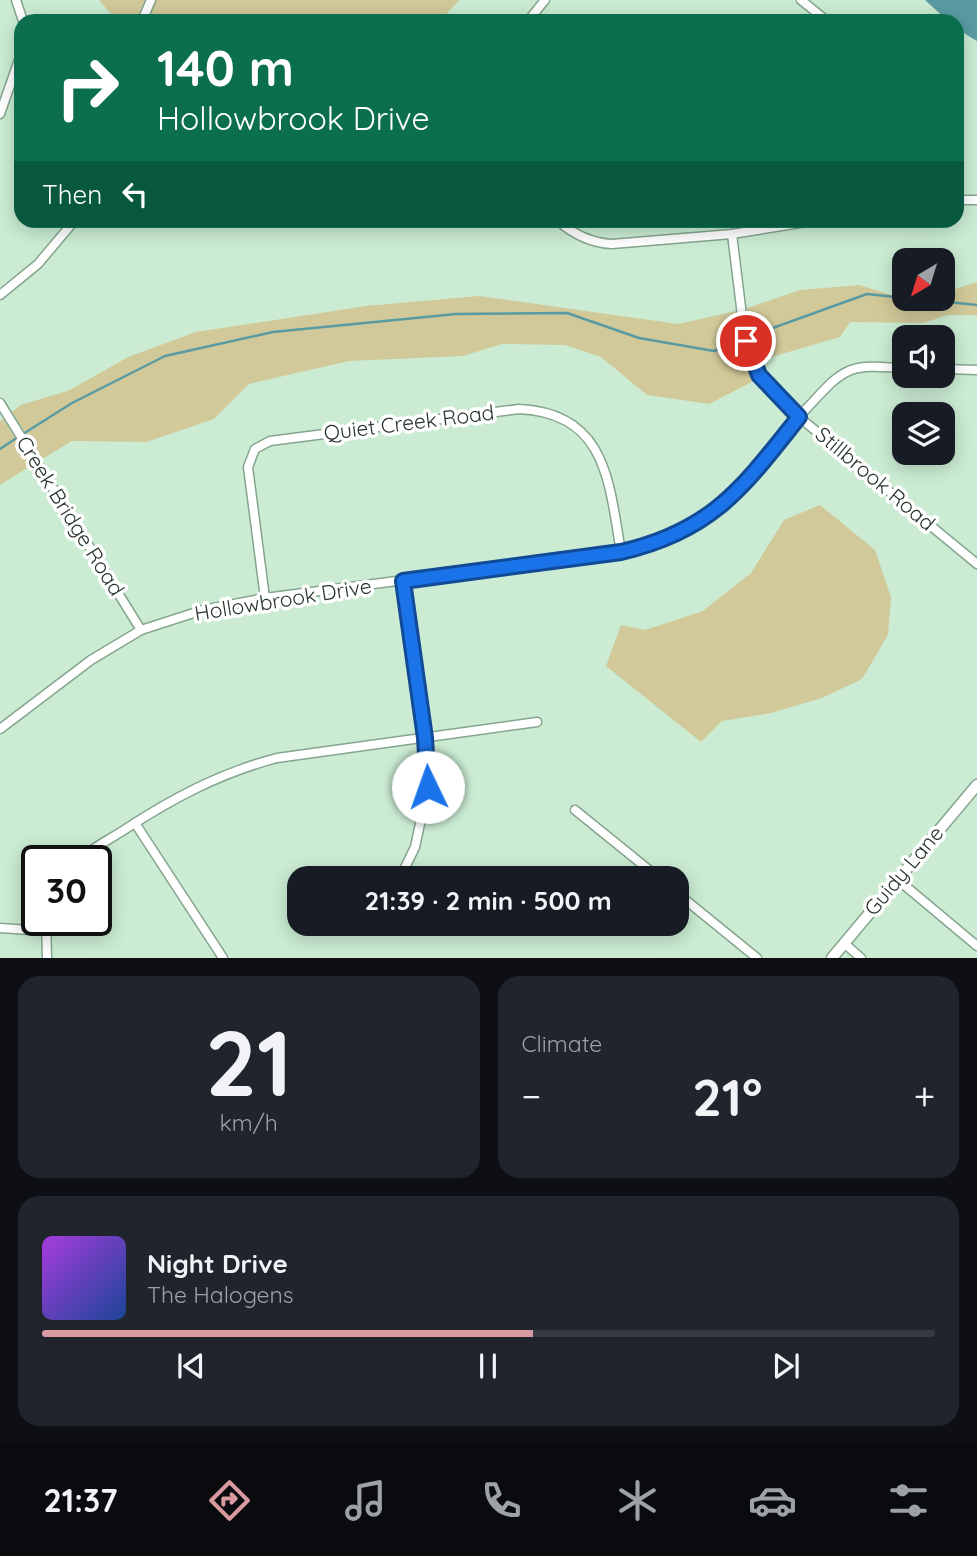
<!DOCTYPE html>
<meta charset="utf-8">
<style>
body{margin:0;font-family:Quicksand,sans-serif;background:#20242c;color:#f1f3f6;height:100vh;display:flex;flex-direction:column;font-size:26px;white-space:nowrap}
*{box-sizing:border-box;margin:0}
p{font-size:23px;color:#9ea1a6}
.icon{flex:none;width:38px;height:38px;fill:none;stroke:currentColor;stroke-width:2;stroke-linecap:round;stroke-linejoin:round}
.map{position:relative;height:958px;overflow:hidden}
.drawer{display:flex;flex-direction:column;gap:18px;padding:18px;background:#0d0f14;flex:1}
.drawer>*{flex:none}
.guide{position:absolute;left:14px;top:14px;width:950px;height:214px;border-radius:21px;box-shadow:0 4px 18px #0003;background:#0b6e4f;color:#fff;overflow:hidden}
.needle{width:46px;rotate:218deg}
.fabs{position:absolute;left:892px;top:248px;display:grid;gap:14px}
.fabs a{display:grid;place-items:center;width:63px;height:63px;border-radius:14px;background:#171b24;box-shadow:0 4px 18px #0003;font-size:35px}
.speed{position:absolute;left:21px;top:845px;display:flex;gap:14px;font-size:35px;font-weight:700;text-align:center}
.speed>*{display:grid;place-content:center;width:91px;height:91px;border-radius:50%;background:#171b24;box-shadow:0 4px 18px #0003;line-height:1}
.speed .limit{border:4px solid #111;border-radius:10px;background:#fff;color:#111}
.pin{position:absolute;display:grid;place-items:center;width:60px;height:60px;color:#fff;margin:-30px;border:4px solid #fff;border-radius:50%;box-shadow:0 2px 7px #0007}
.me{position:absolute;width:77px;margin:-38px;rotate:357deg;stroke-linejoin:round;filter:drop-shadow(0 0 5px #0008)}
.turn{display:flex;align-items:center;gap:24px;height:147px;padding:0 28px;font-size:32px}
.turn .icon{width:91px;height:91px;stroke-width:2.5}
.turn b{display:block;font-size:49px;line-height:60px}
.then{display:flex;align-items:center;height:66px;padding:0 28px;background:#0003;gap:14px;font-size:26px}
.big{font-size:52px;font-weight:800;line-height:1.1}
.drawer .tile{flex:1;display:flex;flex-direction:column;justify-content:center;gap:10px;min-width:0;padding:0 24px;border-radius:21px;background:#20242c}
.drawer .dial{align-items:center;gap:0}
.dial b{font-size:91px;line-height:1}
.song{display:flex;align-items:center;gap:21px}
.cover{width:84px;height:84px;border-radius:10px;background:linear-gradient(135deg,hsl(280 70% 55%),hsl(220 70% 35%))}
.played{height:7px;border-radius:4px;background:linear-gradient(90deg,#d999a0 55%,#363941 55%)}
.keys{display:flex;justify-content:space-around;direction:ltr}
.heat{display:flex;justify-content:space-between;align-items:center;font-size:38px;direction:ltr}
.drawer .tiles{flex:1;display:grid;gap:18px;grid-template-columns:1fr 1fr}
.tile:last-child{grid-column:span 2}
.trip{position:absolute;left:287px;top:866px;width:402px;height:70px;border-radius:21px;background:#171b24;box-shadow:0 4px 18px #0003;font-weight:800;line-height:70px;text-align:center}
.menu{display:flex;height:112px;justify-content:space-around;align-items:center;background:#090b0e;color:#9ea1a6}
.menu .icon{width:49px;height:49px}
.menu .current{color:#d999a0}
.menu b{font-size:32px;color:#f1f3f6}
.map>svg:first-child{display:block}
.green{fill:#d1c999}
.water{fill:#5a9ba3}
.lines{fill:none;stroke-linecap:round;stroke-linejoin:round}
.stream{stroke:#5a9ba3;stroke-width:2.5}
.minor-casing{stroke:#85a58e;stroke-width:11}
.tertiary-casing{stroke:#85a58e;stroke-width:13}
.minor{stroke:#fff;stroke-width:8}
.tertiary{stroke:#fff;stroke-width:10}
.route-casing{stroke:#114b97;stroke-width:18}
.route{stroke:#1a73e8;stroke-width:12}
.labels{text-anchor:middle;stroke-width:7;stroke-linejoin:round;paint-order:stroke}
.street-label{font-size:21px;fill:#28352b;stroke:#fff}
</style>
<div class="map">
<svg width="977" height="958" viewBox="0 0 977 958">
<rect width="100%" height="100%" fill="#cbecd3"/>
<g class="green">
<path d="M99,0H145L137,21H117Z"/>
<path d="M156,0H459L440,21H147Z"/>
<path d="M977,282V315H948L923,323L850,322L840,337L761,360L760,364L751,339L747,308L800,290L859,285L905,299H943V293Z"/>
<path d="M479,296L678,324L736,311L740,342L754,377L752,382L709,404L647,395L601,357L565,345L502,344L463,356L349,361L249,384L214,419L146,442L72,441L42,459L12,412L21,405L70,390L128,357L196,332L366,306Z"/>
<path d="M3,419L32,465L0,485V421Z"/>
<path d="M820,505L875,550L891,597L888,635L862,679L822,698L771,713L722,721L701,742L606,666L621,625L645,630L703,611L751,573L784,520Z"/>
</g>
<path class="water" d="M925,0H977V41L957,29V21H948Z"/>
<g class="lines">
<g class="stream">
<path d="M919,299L977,305"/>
<path d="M748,337L867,294L905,298"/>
<path d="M23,434L72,403L165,356L273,332L456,314L567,313L639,338L714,351L742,340"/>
<path d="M0,449L18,437"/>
</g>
<g class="minor-casing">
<g id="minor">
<path d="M16,0L23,21"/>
<path d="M801,0L827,21"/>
<path d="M142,21L151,0"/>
<path d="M528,21L545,0"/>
<path d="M0,114L21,54"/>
<path d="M957,200H977"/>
<path d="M235,220H260"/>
<path d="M557,220C573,234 590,243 612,244L732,234L819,220"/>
<path d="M732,234L745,340L759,375L799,417L977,564"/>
<path d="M0,295L38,264L75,220"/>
<path d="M943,369L977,370"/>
<path d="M0,403L141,630"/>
<path d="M265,598L248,467L255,449L270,441L519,409C607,413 609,483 621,552"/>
<path d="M0,729L91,660L141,630L203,610L265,598L621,552C723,530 743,478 807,408C821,394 833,377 851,370C868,364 888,368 905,368"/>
<path d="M575,810L659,878"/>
<path d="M135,823L223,958"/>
<path d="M79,861C91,848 109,840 124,830C173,798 220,773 277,758L537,722"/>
<path d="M400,878L415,847L428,787L425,738L403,581"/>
<path d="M897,879L977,946"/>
<path d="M677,893L757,958"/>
<path d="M46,920L47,958"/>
<path d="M0,928L45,931"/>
<path d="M844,943L861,958"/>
</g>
</g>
<g class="tertiary-casing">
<path id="tertiary" d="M832,958L977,785"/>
</g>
<use href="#minor" class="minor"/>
<use href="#tertiary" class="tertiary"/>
</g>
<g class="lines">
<g class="route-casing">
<path id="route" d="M428,787L425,738L403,581L621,552C713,531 744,486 799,417L759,375L746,341"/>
</g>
<use href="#route" class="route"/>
</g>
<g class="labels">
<g class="street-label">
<text transform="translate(409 423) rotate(-7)" y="7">Quiet Creek Road</text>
<text transform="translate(875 479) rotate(40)" y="7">Stillbrook Road</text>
<text transform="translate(70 516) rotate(58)" y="7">Creek Bridge Road</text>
<text transform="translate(283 600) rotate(-9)" y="7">Hollowbrook Drive</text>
<text transform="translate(904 871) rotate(-50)" y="7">Guidy Lane</text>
</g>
</g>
</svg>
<div class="fabs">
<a><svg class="needle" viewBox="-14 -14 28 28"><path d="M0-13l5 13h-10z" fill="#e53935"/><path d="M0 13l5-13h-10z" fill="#9ea1a6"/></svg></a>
<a><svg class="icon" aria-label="sound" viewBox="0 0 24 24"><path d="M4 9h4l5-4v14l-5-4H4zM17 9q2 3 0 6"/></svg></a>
<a><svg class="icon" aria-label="layers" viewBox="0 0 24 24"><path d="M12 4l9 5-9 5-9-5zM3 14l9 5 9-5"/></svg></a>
</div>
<div class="speed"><div class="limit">30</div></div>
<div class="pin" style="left:746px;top:341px;background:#d93025"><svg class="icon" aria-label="arrive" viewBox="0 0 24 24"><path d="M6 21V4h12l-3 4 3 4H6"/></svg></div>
<svg class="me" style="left:428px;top:787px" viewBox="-20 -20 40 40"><circle r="19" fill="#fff"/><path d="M0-13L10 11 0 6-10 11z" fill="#1a73e8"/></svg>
<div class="trip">21:39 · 2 min · 500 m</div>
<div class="guide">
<div class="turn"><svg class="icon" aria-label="right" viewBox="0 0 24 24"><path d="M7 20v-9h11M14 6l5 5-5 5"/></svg><div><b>140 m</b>Hollowbrook Drive</div></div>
<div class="then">Then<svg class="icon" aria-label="left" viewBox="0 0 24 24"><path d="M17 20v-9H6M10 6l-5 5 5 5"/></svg></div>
</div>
</div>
<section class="drawer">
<div class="tiles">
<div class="tile dial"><b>21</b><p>km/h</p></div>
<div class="tile"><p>Climate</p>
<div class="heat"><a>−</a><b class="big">21°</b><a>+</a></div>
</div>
<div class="tile">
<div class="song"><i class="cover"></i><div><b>Night Drive</b><p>The Halogens</p></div></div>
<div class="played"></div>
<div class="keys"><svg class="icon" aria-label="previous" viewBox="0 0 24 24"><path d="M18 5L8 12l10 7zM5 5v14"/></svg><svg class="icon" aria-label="pause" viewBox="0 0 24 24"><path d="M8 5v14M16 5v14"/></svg><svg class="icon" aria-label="next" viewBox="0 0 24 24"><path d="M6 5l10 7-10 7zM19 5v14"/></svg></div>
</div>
</div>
</section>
<nav class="menu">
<b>21:37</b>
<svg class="icon current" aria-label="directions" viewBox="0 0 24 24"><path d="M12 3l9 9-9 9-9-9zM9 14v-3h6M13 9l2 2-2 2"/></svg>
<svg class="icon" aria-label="music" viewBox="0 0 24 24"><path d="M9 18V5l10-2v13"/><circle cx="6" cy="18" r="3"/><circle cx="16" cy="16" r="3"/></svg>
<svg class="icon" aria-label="phone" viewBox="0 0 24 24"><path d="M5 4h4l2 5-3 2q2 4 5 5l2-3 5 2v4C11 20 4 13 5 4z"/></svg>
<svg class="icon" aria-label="climate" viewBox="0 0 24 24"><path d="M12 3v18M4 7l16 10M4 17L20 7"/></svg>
<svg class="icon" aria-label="car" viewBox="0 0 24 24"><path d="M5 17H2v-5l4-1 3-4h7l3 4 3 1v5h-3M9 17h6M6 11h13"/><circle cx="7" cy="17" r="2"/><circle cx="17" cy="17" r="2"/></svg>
<svg class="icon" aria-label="filters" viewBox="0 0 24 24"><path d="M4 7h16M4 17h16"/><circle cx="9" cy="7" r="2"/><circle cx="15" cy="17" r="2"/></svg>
</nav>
